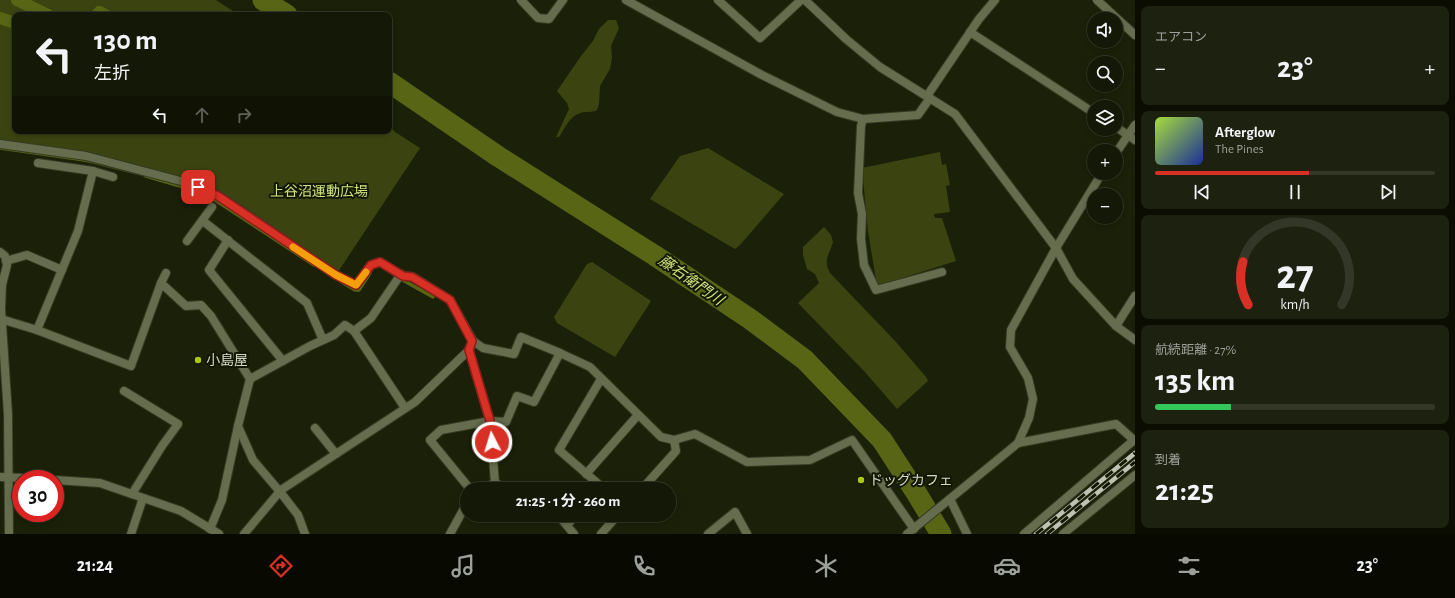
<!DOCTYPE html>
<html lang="ja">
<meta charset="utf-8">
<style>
body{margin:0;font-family:"Alegreya Sans","Noto Sans JP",sans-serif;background:#1d2110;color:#f1f3f6;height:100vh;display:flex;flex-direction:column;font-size:15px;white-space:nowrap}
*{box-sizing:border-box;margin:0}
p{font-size:13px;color:#9da09b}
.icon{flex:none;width:22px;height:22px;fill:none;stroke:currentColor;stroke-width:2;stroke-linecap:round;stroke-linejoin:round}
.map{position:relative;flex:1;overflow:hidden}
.panel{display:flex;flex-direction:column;gap:6px;padding:6px;background:#0b0d03;width:320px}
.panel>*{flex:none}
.hud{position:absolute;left:12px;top:12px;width:380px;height:122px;border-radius:8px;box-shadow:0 2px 6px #0003,0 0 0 1px #333728;background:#141806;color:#f1f3f6;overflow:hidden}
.controls{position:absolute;left:1087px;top:12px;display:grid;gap:8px}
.controls a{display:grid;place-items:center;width:36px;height:36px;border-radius:50%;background:#141806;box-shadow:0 2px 6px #0003,0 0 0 1px #333728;font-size:20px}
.speed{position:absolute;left:12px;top:470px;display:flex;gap:8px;font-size:20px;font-weight:700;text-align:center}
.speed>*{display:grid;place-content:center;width:52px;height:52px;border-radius:50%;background:#141806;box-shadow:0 2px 6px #0003,0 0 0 1px #333728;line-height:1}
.speed .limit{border:6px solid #d22;background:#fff;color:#111}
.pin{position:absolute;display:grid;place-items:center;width:34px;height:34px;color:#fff;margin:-17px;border-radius:8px;box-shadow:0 2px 6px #0006}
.me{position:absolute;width:44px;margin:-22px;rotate:355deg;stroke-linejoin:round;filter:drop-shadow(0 0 3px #0008)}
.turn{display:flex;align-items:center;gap:14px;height:84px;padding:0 16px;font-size:18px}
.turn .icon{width:52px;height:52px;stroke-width:2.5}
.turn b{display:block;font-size:28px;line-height:34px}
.lanes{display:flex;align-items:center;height:38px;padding:0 16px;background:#0003;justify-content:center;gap:20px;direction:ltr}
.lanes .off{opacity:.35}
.big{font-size:30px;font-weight:700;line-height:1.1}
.panel .widget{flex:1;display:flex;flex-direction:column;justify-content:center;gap:6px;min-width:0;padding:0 14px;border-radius:8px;background:#1d2110}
.panel .dial{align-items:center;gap:0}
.dial svg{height:104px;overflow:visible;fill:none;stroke:#333728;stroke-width:7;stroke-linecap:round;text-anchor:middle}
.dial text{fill:#f1f3f6;stroke:none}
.song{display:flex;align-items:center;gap:12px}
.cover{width:48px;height:48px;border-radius:6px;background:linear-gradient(135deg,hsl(80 70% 55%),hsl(230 70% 35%))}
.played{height:4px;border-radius:2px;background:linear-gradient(90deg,#d93025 55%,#333728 55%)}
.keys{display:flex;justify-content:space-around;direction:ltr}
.heat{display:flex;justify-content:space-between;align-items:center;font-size:22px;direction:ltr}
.charge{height:6px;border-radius:3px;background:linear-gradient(90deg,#34c759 27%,#333728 0)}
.trip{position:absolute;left:460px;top:482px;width:216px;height:40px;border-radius:20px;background:#141806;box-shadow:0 2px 6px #0003,0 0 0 1px #333728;font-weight:700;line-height:40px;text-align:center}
.dock{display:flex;height:64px;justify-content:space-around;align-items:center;background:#080a02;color:#9da09b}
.dock .icon{width:28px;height:28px}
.dock .current{color:#d93025}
.dock b{font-size:18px;color:#f1f3f6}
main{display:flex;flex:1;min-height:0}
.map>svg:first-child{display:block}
.green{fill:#3b4410}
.water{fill:#586515}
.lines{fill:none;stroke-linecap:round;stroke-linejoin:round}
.stream{stroke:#586515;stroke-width:3.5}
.canal{stroke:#586515;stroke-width:12}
.river{stroke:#586515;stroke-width:21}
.minor-casing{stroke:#353a23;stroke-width:10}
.tertiary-casing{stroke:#353a23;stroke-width:10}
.minor{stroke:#666d4e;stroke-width:8}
.tertiary{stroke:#666d4e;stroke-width:8}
.rail-casing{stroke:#bec2b2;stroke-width:4.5}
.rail{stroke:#121702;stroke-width:3;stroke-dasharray:9;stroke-linecap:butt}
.route-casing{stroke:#8d1f18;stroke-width:10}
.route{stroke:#d93025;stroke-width:7}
.slow{stroke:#f59e0b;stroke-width:7}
.poi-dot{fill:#adc60f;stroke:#121702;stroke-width:1.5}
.labels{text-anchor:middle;stroke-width:4;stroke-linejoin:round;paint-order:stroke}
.park-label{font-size:14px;fill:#cee37a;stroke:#121702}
.poi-label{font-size:14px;fill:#d4d8c9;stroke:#121702;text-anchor:start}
.water-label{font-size:15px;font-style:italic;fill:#cde279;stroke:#121702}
</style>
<main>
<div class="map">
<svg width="1135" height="534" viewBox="0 0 1135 534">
<rect width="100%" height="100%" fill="#1b2008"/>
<g class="green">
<path d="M0,0H216L239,15H15V131H389V125L395,132L420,148L336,275L218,195L0,141Z"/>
<path d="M608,20H616L619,28L611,46L612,58L610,69L600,86L599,104L597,110C592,113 586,111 580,113C569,117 565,128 559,137H556L569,109L567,103L557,91L581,56L593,41L599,29Z"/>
<path d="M708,148L784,194L740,245L735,249L650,199L680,156Z"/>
<path d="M940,152L942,165L946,164L950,185L946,186L950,212L934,214L935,218H942L956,261L877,286L868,231L862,168Z"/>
<path d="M824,227L831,235L833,242C829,255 823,260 830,273L896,342L926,377L928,381L897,409L865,372L798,303L819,283L815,274L807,269L803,255V247Z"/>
<path d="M592,262L651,301L615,357L557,323L554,317L587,264Z"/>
</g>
<path class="water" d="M97,6H101L118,15H90L93,10Z"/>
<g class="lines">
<g class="stream">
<path d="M0,148L92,161"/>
<path d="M146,176L197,191L212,198L314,265"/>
<path d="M399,278L433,297"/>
<path d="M340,281L355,290H359L370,273"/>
</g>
<g class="canal">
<path d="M17,0L48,15"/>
<path d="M0,18L15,23"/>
</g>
<g class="river">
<path d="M263,0L287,15"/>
<path d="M389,82L499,157L654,255L750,319L805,360L882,440L917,494L941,534"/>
</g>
<g class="minor-casing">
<g id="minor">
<path d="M521,0L538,18L549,19L563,0"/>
<path d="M626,0L762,75L837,112L863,119L918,115L930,98"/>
<path d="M718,0L760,38L801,0"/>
<path d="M805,0L846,39L880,67L955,114L1056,248L1073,279L1116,326L1135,340"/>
<path d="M970,32L1094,113"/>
<path d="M927,96L979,19L995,0"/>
<path d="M863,119L861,126L859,171L858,193L862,214L861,239L864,265L876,290L942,272"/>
<path d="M1116,127L1135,140"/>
<path d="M0,144L86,156L188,183L218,195L336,275L356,285L371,265L380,262L403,276L413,277L450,300L473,341"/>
<path d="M1116,153L1135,125"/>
<path d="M38,163L93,171L113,177"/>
<path d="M203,221L307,303L323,340"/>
<path d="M228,240L209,270L283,361"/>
<path d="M187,241L212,207"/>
<path d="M0,252L5,256L7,265L2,285L1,309L8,414L9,534"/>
<path d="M6,261L27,255L62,270"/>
<path d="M161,283L186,306L201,305L211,316L250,379L238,426L222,500L210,529"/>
<path d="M1,319L37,330L131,366L161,283L166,273"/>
<path d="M1116,326L1135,296"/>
<path d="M37,330L78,231L93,171"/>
<path d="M354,331L371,318L401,274"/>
<path d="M469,350L490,421L495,483L508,489"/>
<path d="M250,379L310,346L334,335L345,325L354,331L405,408"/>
<path d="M601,379L559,450L603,488L601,489"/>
<path d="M124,391L178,424L162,446L132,494"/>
<path d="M238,426L253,460L281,493L298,515L305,534"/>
<path d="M315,428L336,454"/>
<path d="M1018,443L1029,418L1033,399L1028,378L1010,347L1011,330L1056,248L1102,173"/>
<path d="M586,474L638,415"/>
<path d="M0,477L47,479"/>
<path d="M55,480L100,483L181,511L219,534"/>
<path d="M470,489L430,440L441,430L490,421L506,422L517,396L534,402L560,353"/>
<path d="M481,489L495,483"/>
<path d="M642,489L676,451L674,440"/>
<path d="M950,499L967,534"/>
<path d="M558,515L574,534"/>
<path d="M567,525L576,515"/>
<path d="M131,534L143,498"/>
<path d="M244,534L281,490L415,402L469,350L473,341L483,348L514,354L521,337L560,353L590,367L661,437L674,440L695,434L747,462L810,460L852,440L914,529"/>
<path d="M450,534L467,503"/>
<path d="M601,534L618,515"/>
<path d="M708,534L735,512L747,534"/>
<path d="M907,534L1018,443L1116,424L1135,441"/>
<path d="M1024,534L1134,440"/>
<path d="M1063,534L1135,475"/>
</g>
</g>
<g class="tertiary-casing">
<path id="tertiary" d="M1097,0L1135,35"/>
</g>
<use href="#minor" class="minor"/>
<use href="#tertiary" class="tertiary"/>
<g class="rail-casing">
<g id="rail">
<path d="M1036,534L1135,453"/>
<path d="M1047,534L1135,462"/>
</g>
</g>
<use href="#rail" class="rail"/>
</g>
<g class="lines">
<g class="route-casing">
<path id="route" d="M198,187L218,196L336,275L356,285L371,265L380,262L403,276L412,277L450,300L472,341L469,350L490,421L492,442"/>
</g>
<use href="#route" class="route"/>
<path class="slow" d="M293,247L336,275L356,285L366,272"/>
</g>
<g class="poi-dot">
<circle cx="198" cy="360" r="4"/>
<circle cx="861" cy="480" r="4"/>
</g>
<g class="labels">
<g class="park-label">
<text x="319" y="196">上谷沼運動広場</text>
</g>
<g class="poi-label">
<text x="206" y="365">小島屋</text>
<text x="869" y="485">ドッグカフェ</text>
</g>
<g class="water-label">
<text transform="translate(691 280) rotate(35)" y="5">藤右衛門川</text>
</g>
</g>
</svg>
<div class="controls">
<a><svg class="icon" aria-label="sound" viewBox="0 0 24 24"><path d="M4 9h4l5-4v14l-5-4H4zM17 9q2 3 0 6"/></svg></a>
<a><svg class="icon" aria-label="search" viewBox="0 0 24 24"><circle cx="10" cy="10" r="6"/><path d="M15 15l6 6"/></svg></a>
<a><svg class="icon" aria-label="layers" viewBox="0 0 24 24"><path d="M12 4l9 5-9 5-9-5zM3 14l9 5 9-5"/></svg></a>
<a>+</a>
<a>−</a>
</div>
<div class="speed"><div class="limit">30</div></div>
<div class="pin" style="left:198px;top:187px;background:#d93025"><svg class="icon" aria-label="arrive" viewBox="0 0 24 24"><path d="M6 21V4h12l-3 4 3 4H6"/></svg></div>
<svg class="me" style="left:492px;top:442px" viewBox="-20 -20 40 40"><circle r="17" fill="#d93025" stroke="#fff" stroke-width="3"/><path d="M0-11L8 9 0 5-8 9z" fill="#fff"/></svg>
<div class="trip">21:25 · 1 分 · 260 m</div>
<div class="hud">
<div class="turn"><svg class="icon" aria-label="left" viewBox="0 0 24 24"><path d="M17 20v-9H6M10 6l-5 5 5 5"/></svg><div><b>130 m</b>左折</div></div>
<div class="lanes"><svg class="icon" aria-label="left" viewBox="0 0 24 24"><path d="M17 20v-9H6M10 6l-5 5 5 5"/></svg><svg class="icon off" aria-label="ahead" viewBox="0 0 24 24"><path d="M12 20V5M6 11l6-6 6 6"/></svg><svg class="icon off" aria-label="right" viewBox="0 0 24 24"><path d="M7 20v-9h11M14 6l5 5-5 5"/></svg></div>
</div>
</div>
<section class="panel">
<div class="widget"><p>エアコン</p>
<div class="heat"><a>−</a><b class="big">23°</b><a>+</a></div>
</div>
<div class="widget">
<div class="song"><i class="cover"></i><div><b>Afterglow</b><p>The Pines</p></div></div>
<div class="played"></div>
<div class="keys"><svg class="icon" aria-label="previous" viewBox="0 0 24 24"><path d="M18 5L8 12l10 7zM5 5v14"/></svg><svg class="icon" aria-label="pause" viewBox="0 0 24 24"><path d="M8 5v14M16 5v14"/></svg><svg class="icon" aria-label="next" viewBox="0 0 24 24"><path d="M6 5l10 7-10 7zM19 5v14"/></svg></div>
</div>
<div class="widget dial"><svg viewBox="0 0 100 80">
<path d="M14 69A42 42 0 1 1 86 69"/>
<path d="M14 69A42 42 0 0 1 10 36" stroke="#d93025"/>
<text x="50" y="56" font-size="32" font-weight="700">27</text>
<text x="50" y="72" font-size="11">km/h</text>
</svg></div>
<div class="widget"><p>航続距離 · 27%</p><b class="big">135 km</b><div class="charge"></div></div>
<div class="widget"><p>到着</p><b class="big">21:25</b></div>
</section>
</main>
<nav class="dock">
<b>21:24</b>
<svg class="icon current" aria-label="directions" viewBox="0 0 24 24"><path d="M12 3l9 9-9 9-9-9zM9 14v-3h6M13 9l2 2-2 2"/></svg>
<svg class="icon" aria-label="music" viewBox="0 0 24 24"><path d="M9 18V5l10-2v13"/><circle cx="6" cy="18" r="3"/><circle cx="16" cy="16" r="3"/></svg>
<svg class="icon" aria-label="phone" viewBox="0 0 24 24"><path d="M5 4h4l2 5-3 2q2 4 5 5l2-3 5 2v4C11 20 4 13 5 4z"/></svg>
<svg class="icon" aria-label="climate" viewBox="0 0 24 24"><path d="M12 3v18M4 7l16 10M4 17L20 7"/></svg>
<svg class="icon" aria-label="car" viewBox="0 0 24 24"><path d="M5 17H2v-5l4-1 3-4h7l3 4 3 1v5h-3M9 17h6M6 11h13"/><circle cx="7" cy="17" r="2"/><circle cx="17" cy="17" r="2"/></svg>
<svg class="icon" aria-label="filters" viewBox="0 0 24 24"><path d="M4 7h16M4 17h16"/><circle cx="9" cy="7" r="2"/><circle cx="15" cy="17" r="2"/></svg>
<b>23°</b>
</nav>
